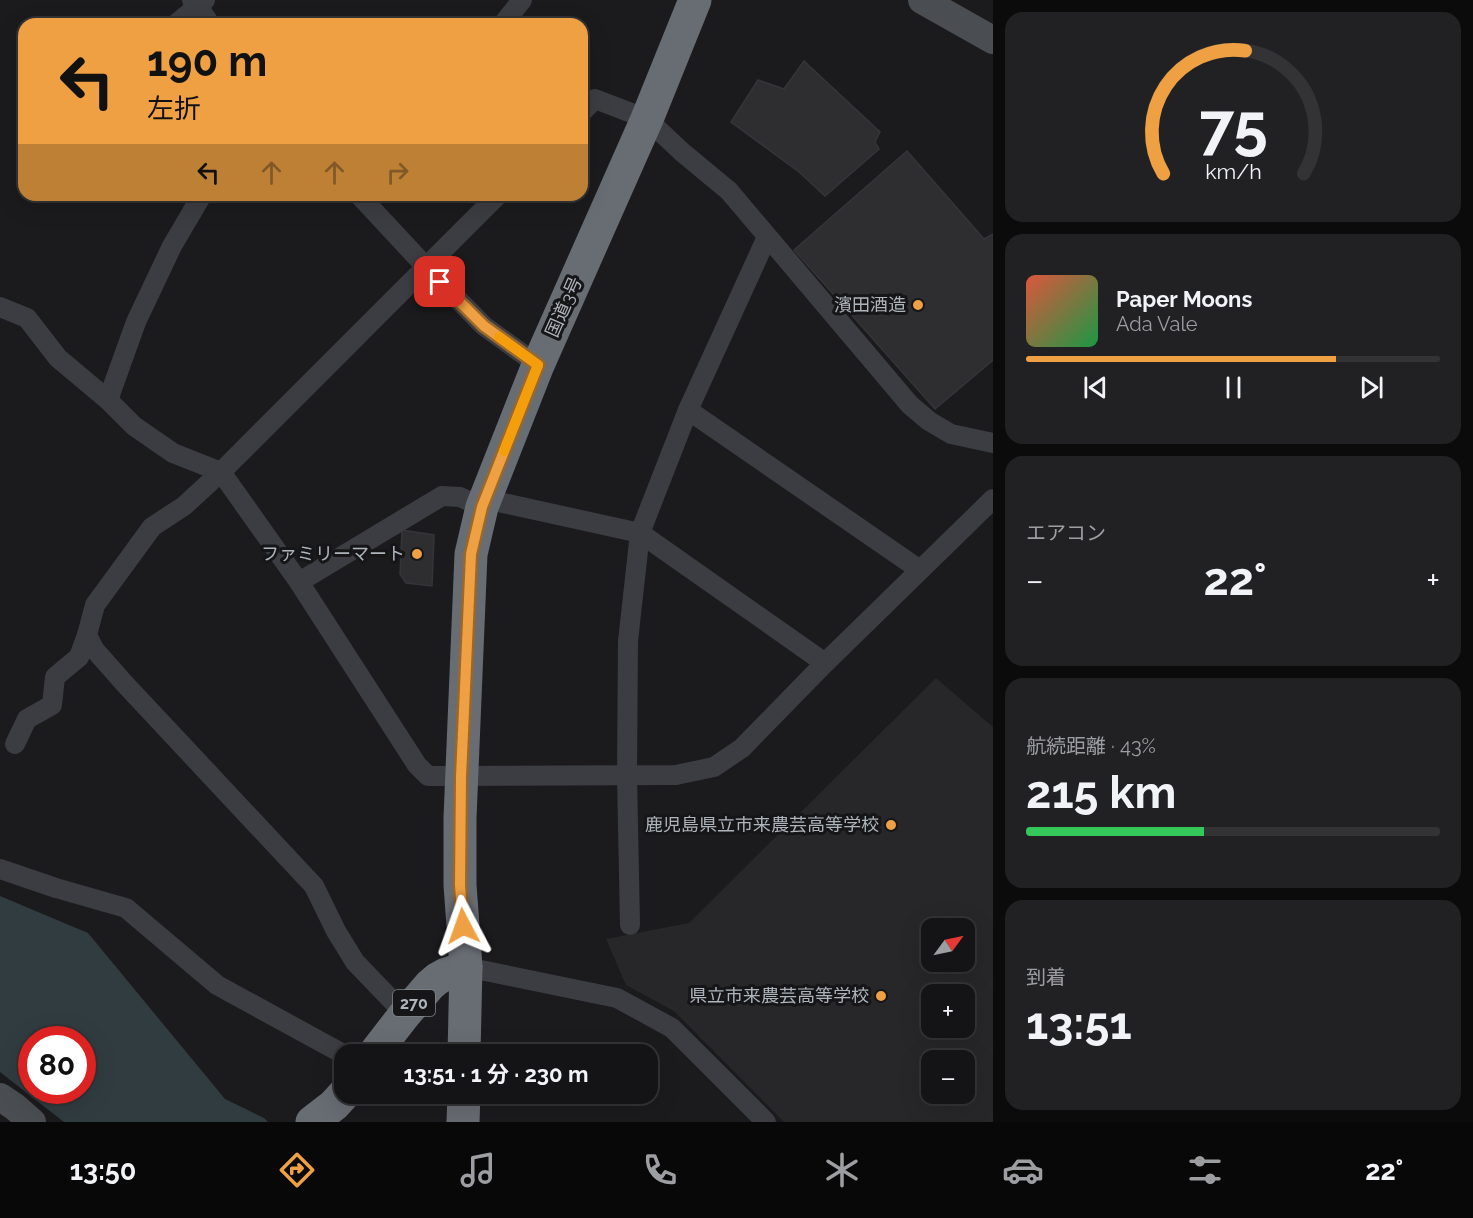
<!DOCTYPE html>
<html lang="ja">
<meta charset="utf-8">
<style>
body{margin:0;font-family:Raleway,"Noto Sans JP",sans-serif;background:#212123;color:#f1f3f6;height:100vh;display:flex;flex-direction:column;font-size:22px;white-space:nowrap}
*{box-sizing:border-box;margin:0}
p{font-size:20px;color:#9d9ea1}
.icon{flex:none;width:33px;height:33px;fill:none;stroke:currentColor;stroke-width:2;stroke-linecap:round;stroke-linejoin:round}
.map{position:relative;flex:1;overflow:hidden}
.sheet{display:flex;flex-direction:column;gap:12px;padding:12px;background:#0b0b0c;width:480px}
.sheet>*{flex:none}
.guide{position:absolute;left:18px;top:18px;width:570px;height:183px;border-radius:18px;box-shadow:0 6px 24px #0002,0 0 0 2px #333335;background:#eea042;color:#111;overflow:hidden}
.needle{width:39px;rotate:57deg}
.buttons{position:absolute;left:921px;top:918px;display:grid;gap:12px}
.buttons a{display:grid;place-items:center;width:54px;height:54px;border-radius:12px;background:#141416;box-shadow:0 6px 24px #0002,0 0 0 2px #333335;font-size:30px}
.speed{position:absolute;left:18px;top:1026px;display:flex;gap:12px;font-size:30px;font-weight:700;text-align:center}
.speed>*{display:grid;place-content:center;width:78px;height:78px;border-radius:50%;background:#141416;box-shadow:0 6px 24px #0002,0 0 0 2px #333335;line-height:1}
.speed .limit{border:9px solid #d22;background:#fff;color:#111}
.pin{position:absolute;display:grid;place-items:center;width:51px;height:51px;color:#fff;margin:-26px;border-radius:12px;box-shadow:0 3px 9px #0006}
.me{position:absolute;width:66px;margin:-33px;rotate:356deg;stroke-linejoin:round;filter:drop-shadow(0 0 4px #0008)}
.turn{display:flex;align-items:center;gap:21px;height:126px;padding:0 30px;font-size:27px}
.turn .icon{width:78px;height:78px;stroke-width:2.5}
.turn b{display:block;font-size:42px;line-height:51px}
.lanes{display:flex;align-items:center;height:57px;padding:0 30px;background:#0003;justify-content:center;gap:30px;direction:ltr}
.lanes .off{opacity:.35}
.big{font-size:45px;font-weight:700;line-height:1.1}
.sheet .tile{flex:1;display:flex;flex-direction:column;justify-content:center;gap:9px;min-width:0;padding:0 21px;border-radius:18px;background:#212123}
.sheet .dial{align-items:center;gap:0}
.dial svg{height:156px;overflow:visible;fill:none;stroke:#333335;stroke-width:7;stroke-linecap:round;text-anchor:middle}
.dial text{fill:#f1f3f6;stroke:none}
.song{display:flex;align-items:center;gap:18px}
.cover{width:72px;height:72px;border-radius:9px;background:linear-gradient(135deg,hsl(10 70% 55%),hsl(140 70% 35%))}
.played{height:6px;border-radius:3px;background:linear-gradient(90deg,#eea042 75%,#333335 75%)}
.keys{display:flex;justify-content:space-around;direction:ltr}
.heat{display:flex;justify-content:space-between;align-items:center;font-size:33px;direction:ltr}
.charge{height:9px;border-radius:4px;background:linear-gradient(90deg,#34c759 43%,#333335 0)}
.trip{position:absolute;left:334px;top:1044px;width:324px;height:60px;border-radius:18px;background:#141416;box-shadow:0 6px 24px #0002,0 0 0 2px #333335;font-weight:700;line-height:60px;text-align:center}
.dock{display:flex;height:96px;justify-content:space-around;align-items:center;background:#080809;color:#9d9ea1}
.dock .icon{width:42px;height:42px}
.dock .selected{color:#eea042}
.dock b{font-size:27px;color:#f1f3f6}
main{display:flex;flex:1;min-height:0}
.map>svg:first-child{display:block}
.built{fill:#27272a;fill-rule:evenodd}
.water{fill:#313c41;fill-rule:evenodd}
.building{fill:#2e2e31;stroke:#353539;stroke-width:1.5}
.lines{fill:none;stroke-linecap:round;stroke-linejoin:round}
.street{stroke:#3c3d42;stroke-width:20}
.secondary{stroke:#4a4d52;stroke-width:28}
.highway{stroke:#686c73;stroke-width:33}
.route-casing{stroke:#9b682b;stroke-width:15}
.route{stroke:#eea042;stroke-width:10}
.slow{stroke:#f59e0b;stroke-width:10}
.poi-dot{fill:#eea042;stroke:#161618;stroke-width:2}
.labels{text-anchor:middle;stroke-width:6;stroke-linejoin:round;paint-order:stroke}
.shield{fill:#161618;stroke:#80858b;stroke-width:1.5}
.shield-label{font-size:16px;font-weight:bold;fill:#aeb4bc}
.poi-label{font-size:18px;fill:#aeb4bc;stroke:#161618;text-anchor:end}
.street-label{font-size:18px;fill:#aeb4bc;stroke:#161618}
</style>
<main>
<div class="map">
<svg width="993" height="1122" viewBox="0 0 993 1122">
<rect width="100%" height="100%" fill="#1b1b1d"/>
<path class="built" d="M936,678L993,727V1122H784L674,1011L626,985L606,939L689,923ZM932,928H964V962H932ZM932,994H964V1028H932ZM932,1060H964V1094H932Z"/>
<path class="water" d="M0,896L88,933L225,1099L264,1118L268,1122H64L0,1072ZM32,1040H82V1090H32Z"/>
<g class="building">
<path d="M804,61L880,132L875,142L879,149L825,196L799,172L731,122L758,80L784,89Z"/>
<path d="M907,151L984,239L993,234V360L935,409L794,250Z"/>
<path d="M402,530L434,535L432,586L406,583L400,574Z"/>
</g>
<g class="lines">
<g class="street">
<path d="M192,0L198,6L210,24"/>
<path d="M176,24L205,0"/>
<path d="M503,24L522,0"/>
<path d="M582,112L595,99L647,119L682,152L729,191L910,405L929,421L951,434L993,443"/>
<path d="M359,195L426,267L484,326L538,365"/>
<path d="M0,307L27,318L58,358L108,400L134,426L173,453L221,472L299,582L417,765L428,776L676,775L714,767L742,748L825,663L993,499"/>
<path d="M108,400L136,322L172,246L202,195"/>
<path d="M688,410L920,570"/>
<path d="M485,499L640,533L825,663"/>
<path d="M299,582L442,496L460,497L482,507"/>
<path d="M15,744L27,719L52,705L55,677L79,657L87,635"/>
<path d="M0,869L56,888L126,908L217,985L345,1055"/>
<path d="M630,925L627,775L628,641L640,533L688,410L767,237"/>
<path d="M466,967L617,998L672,1028L766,1122"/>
<path d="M405,1014L355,962L336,931L314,886L124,683L94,649L87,635L95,605L152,527L184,506L221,472L498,195"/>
</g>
<g class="secondary">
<path d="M922,0L993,40"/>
<path d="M0,1097L15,1107L32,1122"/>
</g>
<g class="highway">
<path d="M374,1054L405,1014L430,985L437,979L446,974L466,967"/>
<path d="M464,1054L466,967L460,885V818L471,554L482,507L538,365L647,119L695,0"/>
<path d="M312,1122L334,1105L345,1093"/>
<path d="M463,1122L464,1094"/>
</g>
</g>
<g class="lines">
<g class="route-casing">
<path id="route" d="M440,282L484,326L538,365L482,507L471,554L461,777L460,885L463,926"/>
</g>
<use href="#route" class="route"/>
<path class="slow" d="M499,337L538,365L504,451"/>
</g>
<g class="poi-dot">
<circle cx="918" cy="305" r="6"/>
<circle cx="417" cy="554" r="6"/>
<circle cx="891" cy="825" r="6"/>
<circle cx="881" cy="996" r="6"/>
</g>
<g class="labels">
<rect class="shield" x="393" y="990" width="42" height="26" rx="4.5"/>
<g class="shield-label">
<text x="414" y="1009">270</text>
</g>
<g class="poi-label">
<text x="906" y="311">濱田酒造</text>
<text x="405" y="560">ファミリーマート</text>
<text x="879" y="831">鹿児島県立市来農芸高等学校</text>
<text x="869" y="1002">県立市来農芸高等学校</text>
</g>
<g class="street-label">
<text transform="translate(564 307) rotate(-66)" y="6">国道3号</text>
</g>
</g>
</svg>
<div class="buttons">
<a><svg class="needle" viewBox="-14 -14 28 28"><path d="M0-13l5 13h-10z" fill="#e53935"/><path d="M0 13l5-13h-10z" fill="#9d9ea1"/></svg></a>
<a>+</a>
<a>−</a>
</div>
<div class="speed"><div class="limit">80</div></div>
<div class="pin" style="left:440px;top:282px;background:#d93025"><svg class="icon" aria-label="arrive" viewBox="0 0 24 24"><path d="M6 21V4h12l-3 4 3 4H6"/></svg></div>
<svg class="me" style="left:463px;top:926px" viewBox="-20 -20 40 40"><path d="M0-17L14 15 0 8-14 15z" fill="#eea042" stroke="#fff" stroke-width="4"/></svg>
<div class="trip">13:51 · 1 分 · 230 m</div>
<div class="guide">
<div class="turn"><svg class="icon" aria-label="left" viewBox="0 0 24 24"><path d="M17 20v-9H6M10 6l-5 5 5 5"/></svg><div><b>190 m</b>左折</div></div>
<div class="lanes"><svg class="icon" aria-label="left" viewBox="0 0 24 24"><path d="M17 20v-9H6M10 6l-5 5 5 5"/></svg><svg class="icon off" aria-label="ahead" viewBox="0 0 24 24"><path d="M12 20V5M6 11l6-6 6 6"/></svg><svg class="icon off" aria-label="ahead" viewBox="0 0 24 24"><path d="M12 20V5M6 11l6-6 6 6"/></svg><svg class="icon off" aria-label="right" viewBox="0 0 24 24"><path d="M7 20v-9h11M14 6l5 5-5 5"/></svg></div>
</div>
</div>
<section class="sheet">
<div class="tile dial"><svg viewBox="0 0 100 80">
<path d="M14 69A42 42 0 1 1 86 69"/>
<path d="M14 69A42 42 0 0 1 56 6" stroke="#eea042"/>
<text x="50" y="56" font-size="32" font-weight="700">75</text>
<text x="50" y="72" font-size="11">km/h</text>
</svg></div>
<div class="tile">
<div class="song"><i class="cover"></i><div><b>Paper Moons</b><p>Ada Vale</p></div></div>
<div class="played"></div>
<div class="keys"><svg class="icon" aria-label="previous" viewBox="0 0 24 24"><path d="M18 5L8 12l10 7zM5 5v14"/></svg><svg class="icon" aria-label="pause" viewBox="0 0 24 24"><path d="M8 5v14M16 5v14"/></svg><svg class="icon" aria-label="next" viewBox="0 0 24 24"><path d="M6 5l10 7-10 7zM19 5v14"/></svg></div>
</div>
<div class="tile"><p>エアコン</p>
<div class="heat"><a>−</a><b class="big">22°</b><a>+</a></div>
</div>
<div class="tile"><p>航続距離 · 43%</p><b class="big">215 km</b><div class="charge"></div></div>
<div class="tile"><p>到着</p><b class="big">13:51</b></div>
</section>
</main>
<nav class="dock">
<b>13:50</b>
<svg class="icon selected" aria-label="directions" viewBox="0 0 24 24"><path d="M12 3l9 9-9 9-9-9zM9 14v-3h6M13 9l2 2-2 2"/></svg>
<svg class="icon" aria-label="music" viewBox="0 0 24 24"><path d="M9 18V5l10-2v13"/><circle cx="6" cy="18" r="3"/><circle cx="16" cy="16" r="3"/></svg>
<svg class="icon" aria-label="phone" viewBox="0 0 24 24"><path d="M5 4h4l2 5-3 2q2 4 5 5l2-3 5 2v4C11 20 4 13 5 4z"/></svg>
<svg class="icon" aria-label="climate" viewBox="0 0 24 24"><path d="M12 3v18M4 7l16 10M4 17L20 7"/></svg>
<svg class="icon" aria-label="car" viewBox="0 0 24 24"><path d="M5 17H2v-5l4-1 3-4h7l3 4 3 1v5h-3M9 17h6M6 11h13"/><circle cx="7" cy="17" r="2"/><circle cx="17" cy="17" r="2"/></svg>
<svg class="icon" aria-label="filters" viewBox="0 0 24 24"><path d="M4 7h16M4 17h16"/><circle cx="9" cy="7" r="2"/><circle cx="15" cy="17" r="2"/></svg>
<b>22°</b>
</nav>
